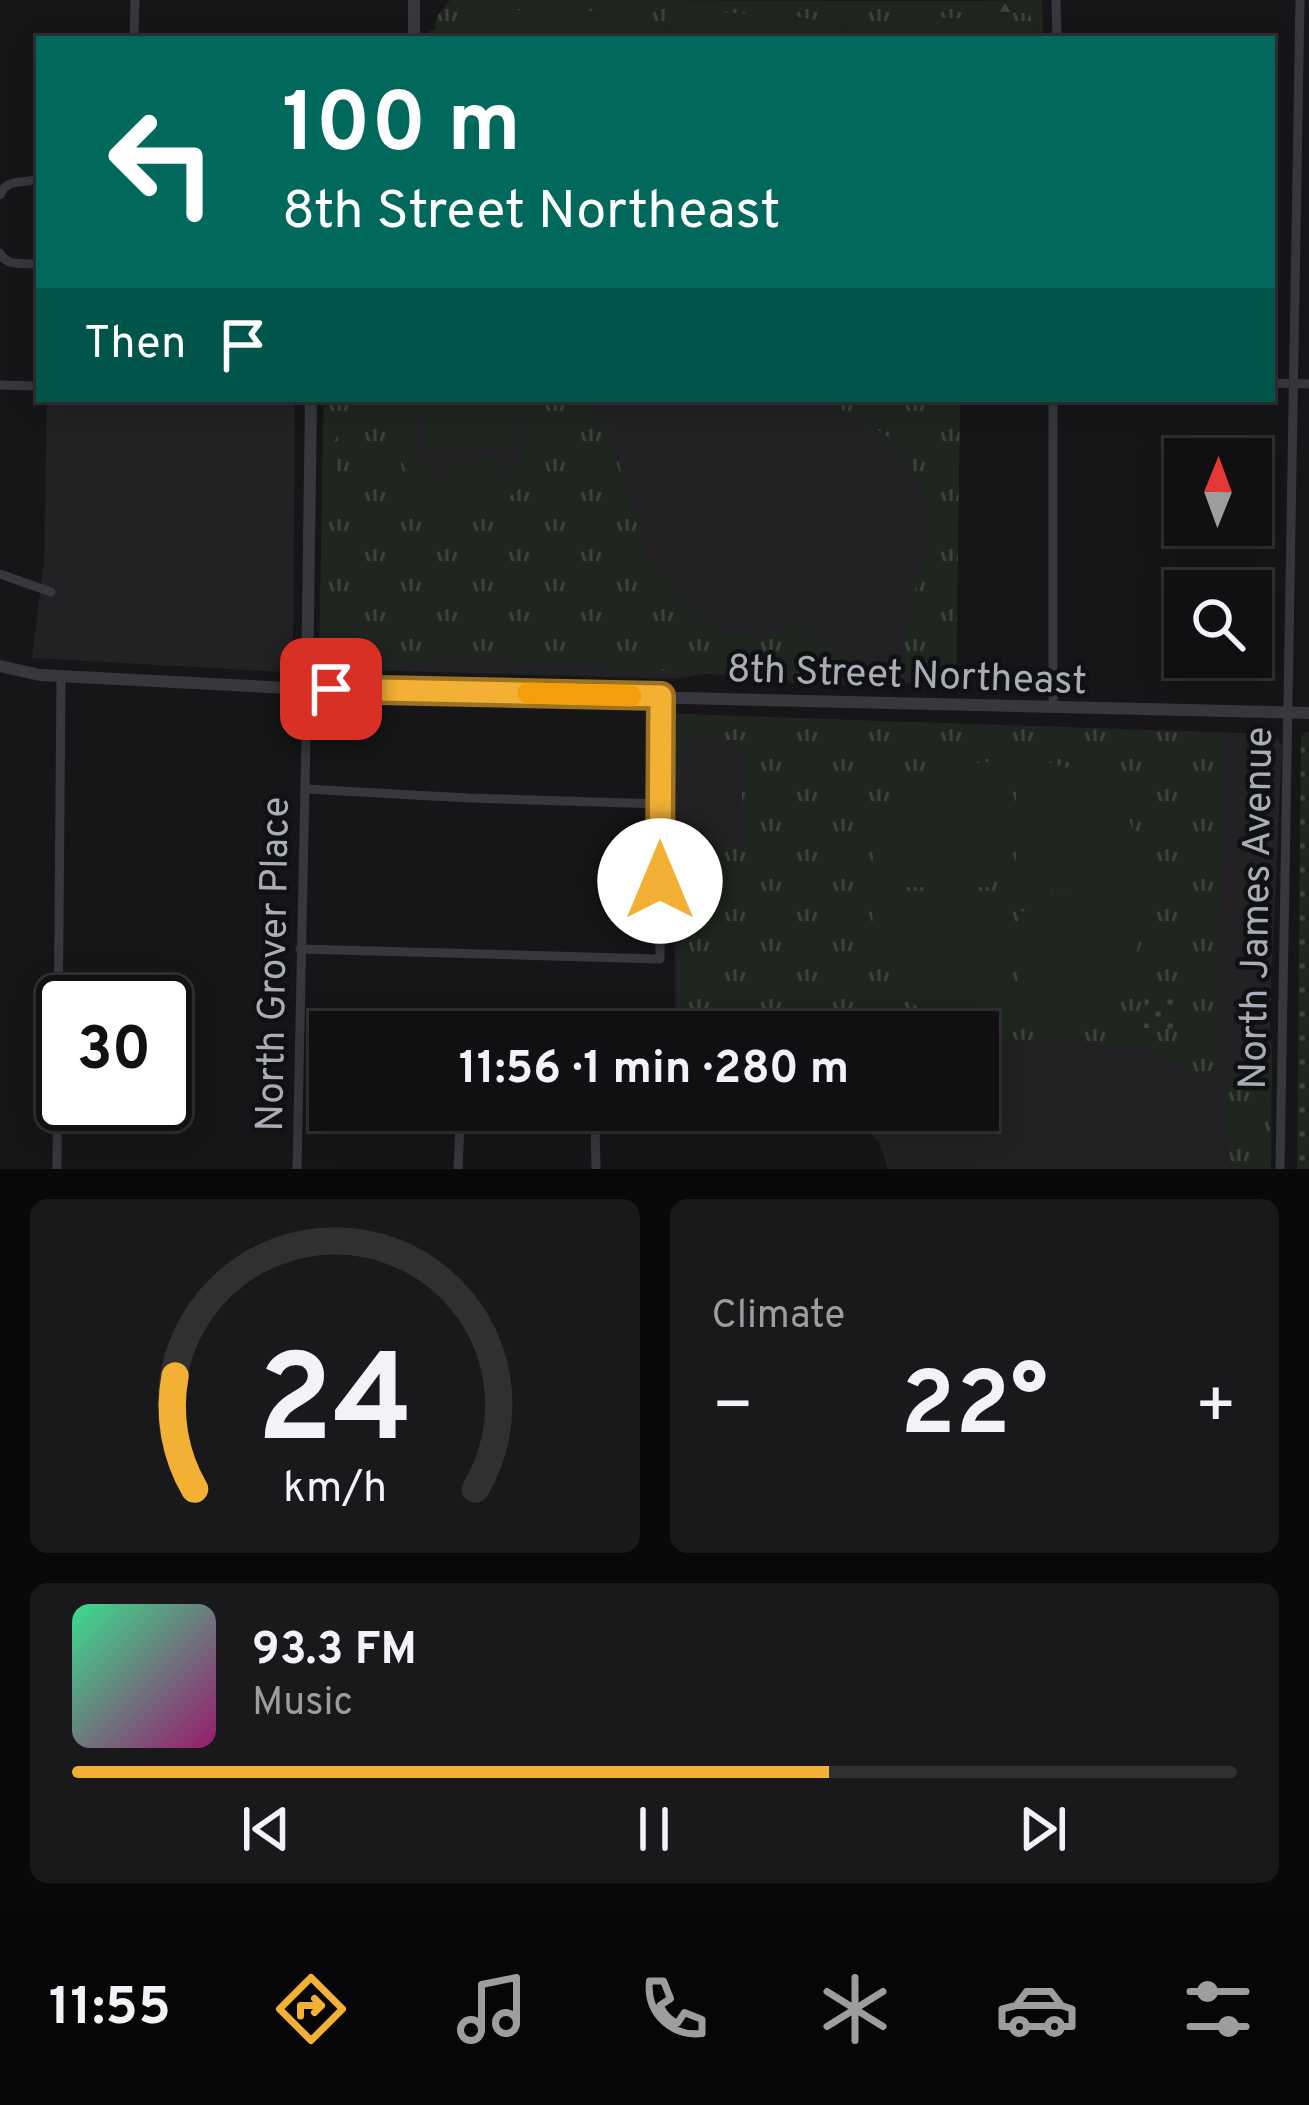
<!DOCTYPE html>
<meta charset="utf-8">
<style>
body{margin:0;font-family:Overpass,sans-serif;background:#19191b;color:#f1f3f6;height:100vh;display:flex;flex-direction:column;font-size:45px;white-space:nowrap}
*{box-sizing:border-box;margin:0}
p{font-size:39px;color:#9c9d9f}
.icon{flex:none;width:66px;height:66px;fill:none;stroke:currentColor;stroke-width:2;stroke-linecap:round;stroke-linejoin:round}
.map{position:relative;height:1169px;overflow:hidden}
.sheet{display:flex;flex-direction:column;gap:30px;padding:30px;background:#09090a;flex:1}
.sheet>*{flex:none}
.banner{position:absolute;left:36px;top:36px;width:1239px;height:366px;border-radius:0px;box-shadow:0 6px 30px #0003,0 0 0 3px #303032;background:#00695c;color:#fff;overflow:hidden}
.needle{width:78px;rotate:1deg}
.fabs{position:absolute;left:1164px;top:438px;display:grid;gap:24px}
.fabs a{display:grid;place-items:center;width:108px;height:108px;border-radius:0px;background:#101012;box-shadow:0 6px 30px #0003,0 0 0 3px #303032;font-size:60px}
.speed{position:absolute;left:36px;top:975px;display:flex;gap:24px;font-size:60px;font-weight:700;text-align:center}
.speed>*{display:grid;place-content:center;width:156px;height:156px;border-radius:50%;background:#101012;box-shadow:0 6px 30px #0003,0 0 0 3px #303032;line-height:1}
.speed .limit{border:6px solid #111;border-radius:18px;background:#fff;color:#111}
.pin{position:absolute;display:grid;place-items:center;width:102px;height:102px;color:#fff;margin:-51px;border-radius:24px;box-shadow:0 6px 18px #0006}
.me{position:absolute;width:132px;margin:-66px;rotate:0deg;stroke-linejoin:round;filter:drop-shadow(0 0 9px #0008)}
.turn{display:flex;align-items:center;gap:42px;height:252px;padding:0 48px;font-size:54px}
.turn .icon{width:156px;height:156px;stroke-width:2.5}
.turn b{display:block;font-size:84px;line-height:102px}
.then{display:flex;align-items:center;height:114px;padding:0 48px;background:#0003;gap:24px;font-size:45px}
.big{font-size:90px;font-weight:700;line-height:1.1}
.sheet .tile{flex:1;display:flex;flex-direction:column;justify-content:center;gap:18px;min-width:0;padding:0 42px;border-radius:18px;background:#19191b}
.sheet .dial{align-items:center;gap:0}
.dial svg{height:312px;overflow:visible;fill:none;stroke:#303032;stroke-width:7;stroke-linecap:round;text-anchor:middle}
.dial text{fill:#f1f3f6;stroke:none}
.song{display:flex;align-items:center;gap:36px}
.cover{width:144px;height:144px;border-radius:18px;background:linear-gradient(135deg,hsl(150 70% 55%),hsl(320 70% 35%))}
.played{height:12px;border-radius:6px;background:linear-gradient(90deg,#f2b134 65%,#303032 65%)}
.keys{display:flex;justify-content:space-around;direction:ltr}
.heat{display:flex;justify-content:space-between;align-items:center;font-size:66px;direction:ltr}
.sheet .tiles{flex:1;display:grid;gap:30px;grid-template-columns:1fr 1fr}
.tile:last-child{grid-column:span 2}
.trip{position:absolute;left:309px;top:1011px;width:690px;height:120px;border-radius:0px;background:#101012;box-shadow:0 6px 30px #0003,0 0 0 3px #303032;font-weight:700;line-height:120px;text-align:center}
.menu{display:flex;height:192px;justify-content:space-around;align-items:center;background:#060607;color:#9c9d9f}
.menu .icon{width:84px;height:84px}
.menu .selected{color:#f2b134}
.menu b{font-size:54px;color:#f1f3f6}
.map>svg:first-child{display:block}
.built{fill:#222225}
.grass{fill:url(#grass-tufts)}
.forest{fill:url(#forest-firs)}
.park{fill:url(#park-dots)}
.pitch{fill:#1e261f}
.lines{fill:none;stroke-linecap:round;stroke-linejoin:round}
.minor{stroke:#37383d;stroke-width:9}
.tertiary{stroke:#37383d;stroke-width:12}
.route-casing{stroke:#9d7322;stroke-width:30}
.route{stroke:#f2b134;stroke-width:21}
.slow{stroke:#f59e0b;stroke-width:21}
.labels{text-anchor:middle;stroke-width:9;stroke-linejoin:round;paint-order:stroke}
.street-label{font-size:39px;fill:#a8adb8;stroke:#111113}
</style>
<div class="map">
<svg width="1309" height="1169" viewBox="0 0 1309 1169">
<defs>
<pattern id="grass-tufts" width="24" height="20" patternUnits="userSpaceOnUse" patternTransform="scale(3)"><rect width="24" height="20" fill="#1e261f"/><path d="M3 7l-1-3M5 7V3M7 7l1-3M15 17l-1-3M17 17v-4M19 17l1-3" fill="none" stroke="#3c433d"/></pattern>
<pattern id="forest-firs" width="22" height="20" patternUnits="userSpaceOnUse" patternTransform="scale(3)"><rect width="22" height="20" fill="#1e261f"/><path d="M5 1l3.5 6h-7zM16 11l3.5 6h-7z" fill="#3c433d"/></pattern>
<pattern id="park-dots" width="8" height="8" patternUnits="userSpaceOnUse" patternTransform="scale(3)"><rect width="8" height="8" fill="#1e261f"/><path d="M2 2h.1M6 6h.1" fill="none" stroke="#3c433d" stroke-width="1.8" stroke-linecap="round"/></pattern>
</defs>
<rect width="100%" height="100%" fill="#161618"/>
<g class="built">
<path d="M47,399H295L293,654L282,672L32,658L44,562Z"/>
<path d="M324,399H960L956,688L934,681L879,686L793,683L768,676L728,675L702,674L675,679L333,669L327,666L319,655Z"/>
<path d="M680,714L1273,734L1282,745L1270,1012L1271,1169H888L879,1142L851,1113L845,1110H978V1032H675L674,715Z"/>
</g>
<g class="grass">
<path d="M450,0L956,1L957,10L1030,13L1035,33H1043V39H427L428,32L435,29L436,18Z"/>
<path d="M324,399H394C396,420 396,445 403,464C414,493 454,522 487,509C502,503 518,486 532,475L548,484L537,399H583L591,417L608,427L650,568L656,571L661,570C668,580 674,593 682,602C701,622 733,636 760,636C779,636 798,612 810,637L884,678L885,683L879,686L793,683L785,673L763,670L675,671L545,664L464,656L442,658L424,666L419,661L391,665L390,671L358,670L354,657L336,652L320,625L322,485L333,482L337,475L338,426L333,422L323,423Z"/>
<path d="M835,399H960L956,674L939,677L928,674L925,681L917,680L905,669C905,647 904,625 911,603C916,585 924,569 926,549C932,491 908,431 847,417Z"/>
<path d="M680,714L1223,734L1219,1043L1223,1052L1211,1071L1192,1072L1157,1052L1104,1045L978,1037V1032H677L681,847H742V740H681V779L674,778V715Z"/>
<path d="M1263,1041L1272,1043L1271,1169H1233C1226,1135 1214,1089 1239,1060C1245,1053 1255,1047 1263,1041Z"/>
</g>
<g class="forest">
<path d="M1042,0L1043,33H1035L1030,13L956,10V1Z"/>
<path d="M333,422L338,426L337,476L333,482L322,485L323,423Z"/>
<path d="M320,625H327L329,642L336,652L354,657L358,670C318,668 319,663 320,625Z"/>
</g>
<g class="park">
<path d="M1309,731V1169H1297L1301,736Z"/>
<path d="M1145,996H1175L1174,1029L1144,1028Z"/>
</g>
<g class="pitch">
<path d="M490,10L604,11L619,26L617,39H493Z"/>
<path d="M668,11L786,15L840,24L851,39H663Z"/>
<path d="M909,17L1012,19L1011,39H909Z"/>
<path d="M394,399H410C414,435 412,469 448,489L446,462L501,456L505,480C531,461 523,428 520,399H537L548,484L532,485L531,477C497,518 434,527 407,473C396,451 397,423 394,399Z"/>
<path d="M419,399H515L520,443L425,453Z"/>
<path d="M997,761L1000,873L989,887H872C873,874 872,861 874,848C882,787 944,765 997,761Z"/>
<path d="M1040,761C1121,776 1138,816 1143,893L1026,890L1016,878V765Z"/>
<path d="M871,900L985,902L999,917L1002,1030C916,1029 875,986 871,900Z"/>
<path d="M1030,904L1143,905C1141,988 1103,1031 1017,1026L1018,916Z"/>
</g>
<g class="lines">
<g class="minor">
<path d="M1056,0L1057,39"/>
<path d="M134,39L135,0"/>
<path d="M0,195C7,177 24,185 39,178"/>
<path d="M0,253C6,267 25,263 39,264"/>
<path d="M1272,383L1309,384"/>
<path d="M0,385L36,386"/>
<path d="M0,574L51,592"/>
<path d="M1053,707V399"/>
<path d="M305,789L468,798L661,804"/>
<path d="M300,949L660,959L661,696"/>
<path d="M581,1110L595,1122L596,1169"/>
<path d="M57,1169L61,677"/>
<path d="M297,1169L307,689"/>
<path d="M458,1169L460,1123L470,1110"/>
<path d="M1280,1169L1300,0"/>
</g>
<g class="tertiary">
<path d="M414,0V39"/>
<path d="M0,666L40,675L307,689L1309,713"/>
<path d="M307,689L311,399"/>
</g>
</g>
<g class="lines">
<g class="route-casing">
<path id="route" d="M331,689L661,696L660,881"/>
</g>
<use href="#route" class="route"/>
<path class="slow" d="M528,693L631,696"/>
</g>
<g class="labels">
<g class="street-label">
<text transform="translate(907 673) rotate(2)" y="14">8th Street Northeast</text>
<text transform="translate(1254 908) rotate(-89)" y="14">North James Avenue</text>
<text transform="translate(271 964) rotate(-89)" y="14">North Grover Place</text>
</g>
</g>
</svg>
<div class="fabs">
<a><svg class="needle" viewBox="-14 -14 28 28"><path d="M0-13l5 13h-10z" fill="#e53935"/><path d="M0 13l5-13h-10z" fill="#9c9d9f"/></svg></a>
<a><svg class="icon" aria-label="search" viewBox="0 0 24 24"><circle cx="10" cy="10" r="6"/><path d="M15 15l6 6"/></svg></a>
</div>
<div class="speed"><div class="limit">30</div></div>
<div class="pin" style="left:331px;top:689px;background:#d93025"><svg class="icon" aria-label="arrive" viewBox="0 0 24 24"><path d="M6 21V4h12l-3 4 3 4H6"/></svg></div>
<svg class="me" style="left:660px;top:881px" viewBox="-20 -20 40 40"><circle r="19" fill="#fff"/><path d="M0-13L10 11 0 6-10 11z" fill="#f2b134"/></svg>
<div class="trip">11:56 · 1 min · 280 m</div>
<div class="banner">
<div class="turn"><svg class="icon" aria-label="left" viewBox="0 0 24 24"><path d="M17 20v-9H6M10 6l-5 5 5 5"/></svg><div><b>100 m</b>8th Street Northeast</div></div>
<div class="then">Then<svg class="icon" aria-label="arrive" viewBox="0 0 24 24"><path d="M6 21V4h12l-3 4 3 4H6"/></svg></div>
</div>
</div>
<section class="sheet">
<div class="tiles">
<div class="tile dial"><svg viewBox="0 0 100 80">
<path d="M14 69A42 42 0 1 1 86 69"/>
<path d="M14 69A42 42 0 0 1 9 40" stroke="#f2b134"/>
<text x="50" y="56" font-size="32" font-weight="700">24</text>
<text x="50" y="72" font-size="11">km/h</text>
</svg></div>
<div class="tile"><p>Climate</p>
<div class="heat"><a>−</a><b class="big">22°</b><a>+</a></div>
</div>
<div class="tile">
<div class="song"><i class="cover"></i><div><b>93.3 FM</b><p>Music</p></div></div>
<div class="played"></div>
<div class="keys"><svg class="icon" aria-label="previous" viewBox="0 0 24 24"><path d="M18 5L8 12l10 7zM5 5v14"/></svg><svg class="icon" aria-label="pause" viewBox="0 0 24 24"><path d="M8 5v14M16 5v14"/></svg><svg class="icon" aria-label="next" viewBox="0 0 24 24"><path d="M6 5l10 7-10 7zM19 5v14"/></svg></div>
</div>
</div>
</section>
<nav class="menu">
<b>11:55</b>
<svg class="icon selected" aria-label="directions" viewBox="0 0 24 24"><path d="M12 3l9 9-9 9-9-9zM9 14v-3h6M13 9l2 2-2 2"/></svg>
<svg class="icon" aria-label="music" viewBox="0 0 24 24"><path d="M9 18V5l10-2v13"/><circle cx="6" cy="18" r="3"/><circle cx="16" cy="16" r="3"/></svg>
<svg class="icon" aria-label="phone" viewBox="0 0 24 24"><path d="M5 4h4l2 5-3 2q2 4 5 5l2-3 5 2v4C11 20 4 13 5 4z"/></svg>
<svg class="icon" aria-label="climate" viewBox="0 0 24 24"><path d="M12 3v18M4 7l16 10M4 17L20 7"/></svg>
<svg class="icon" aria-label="car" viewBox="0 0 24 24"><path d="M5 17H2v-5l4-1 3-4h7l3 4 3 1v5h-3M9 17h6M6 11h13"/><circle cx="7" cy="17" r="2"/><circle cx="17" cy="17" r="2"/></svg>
<svg class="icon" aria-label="filters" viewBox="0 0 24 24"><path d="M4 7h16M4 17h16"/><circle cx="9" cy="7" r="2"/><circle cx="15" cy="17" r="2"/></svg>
</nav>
